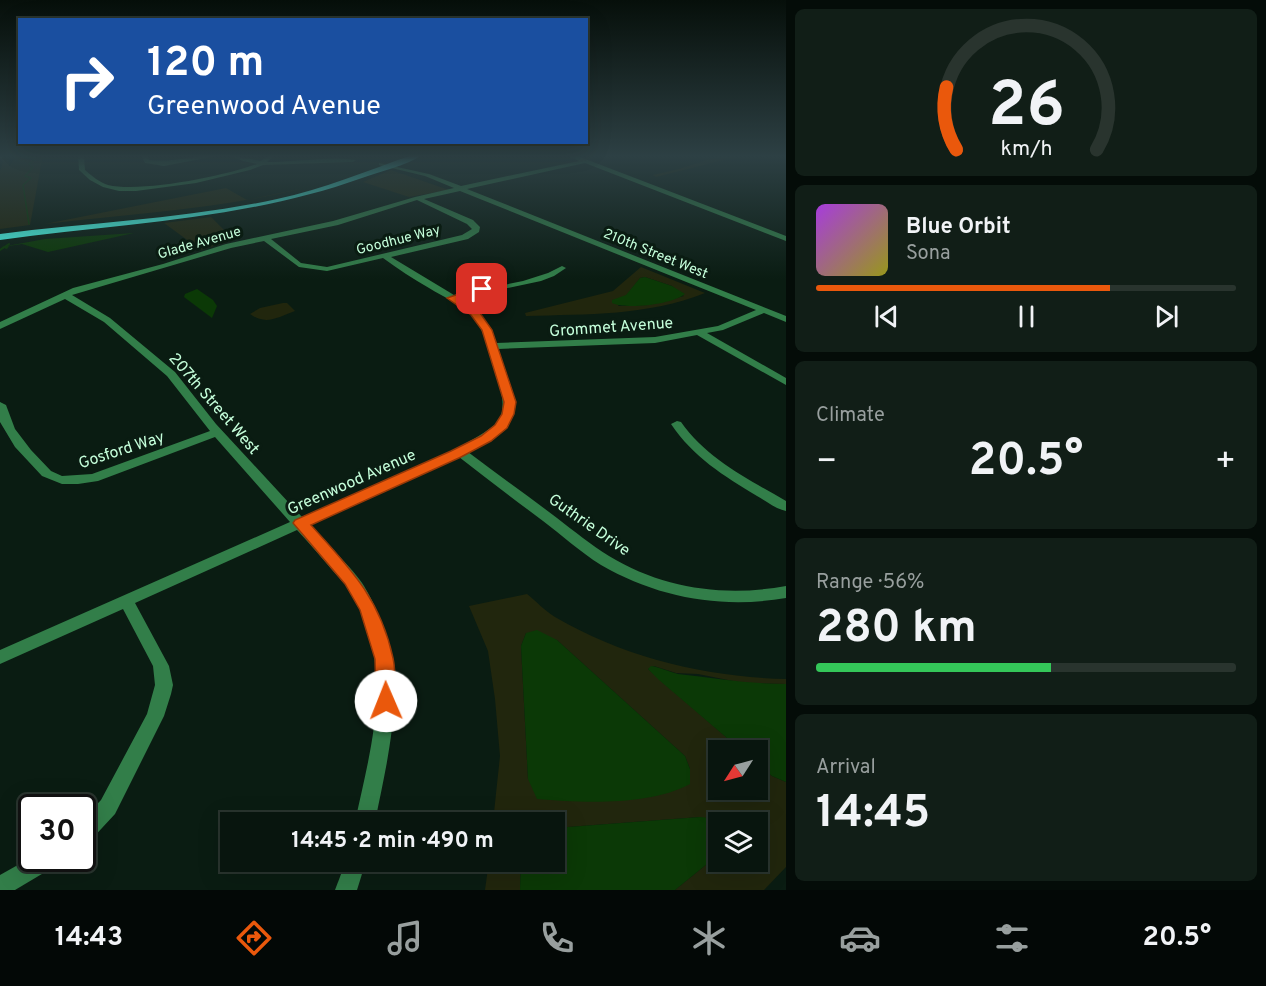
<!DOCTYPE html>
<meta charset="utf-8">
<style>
body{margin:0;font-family:Overpass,sans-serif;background:#111e17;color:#f1f3f6;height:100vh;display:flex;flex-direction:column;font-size:22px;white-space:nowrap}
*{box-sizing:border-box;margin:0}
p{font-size:20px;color:#989f9e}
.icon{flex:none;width:33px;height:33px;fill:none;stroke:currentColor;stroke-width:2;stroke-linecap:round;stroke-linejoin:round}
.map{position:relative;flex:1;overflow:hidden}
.details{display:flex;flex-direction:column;gap:9px;padding:9px;background:#040c08;width:480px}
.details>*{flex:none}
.hud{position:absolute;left:18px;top:18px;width:570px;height:126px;border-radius:0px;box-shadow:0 6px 24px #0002,0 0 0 2px #29342e;background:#1a4fa0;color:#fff;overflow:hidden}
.needle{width:39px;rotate:234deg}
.controls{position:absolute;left:708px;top:740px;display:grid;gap:12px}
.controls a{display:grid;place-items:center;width:60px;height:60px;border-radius:0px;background:#08150e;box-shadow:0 6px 24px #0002,0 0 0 2px #29342e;font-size:30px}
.speed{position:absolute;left:18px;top:794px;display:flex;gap:12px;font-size:30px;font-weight:700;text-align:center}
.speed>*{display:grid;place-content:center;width:78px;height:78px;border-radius:50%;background:#08150e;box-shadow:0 6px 24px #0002,0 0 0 2px #29342e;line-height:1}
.speed .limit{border:3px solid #111;border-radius:9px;background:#fff;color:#111}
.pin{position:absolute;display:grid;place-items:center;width:51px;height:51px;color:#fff;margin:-26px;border-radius:12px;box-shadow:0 3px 9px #0006}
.me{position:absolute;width:66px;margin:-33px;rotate:359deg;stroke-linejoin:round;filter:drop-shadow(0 0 4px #0008)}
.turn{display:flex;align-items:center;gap:21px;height:126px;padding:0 30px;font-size:27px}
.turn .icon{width:78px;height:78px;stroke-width:2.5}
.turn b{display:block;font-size:42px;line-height:51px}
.big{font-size:45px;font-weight:700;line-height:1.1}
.details .card{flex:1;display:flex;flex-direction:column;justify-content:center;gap:9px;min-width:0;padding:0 21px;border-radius:9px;background:#111e17}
.details .dial{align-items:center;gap:0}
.dial svg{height:156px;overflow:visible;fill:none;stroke:#29342e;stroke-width:7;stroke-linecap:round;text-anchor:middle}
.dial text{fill:#f1f3f6;stroke:none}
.song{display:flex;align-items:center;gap:18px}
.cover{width:72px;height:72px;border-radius:9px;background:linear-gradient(135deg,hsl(280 70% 55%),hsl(60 70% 35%))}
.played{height:6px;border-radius:3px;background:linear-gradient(90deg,#ea580c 70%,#29342e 70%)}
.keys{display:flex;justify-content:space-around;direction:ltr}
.heat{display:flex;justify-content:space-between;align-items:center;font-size:33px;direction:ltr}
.charge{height:9px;border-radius:4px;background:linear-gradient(90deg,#34c759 56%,#29342e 0)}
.trip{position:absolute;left:220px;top:812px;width:345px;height:60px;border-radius:0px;background:#08150e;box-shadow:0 6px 24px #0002,0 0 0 2px #29342e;font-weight:700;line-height:60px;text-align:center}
.tab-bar{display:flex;height:96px;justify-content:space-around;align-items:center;background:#030806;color:#989f9e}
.tab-bar .icon{width:42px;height:42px}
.tab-bar .on{color:#ea580c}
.tab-bar b{font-size:27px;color:#f1f3f6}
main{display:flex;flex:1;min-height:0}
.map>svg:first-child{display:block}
.green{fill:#21260d;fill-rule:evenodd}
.water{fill:#0b3906}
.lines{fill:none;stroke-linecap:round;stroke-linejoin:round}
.stream-far1{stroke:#0b3906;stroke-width:1.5}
.stream{stroke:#0b3906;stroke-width:2}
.minor{fill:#327e49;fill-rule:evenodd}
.major{fill:#4cffeb;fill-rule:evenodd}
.route{fill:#ea580c;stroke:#983908;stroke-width:1.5}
.labels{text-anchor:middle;stroke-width:6;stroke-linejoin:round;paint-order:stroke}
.far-street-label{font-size:14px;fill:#c5ffdb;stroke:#0a1c12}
.street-label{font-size:16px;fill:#c5ffdb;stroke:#0a1c12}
</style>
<main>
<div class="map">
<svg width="786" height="890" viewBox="0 0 786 890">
<rect width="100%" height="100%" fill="#0a1c12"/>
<g class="green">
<path d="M0,155L9,160V167L17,155H43L30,225L0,229V171L3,162Z"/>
<path d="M743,155L656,177L653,175L644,177L679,169L719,156Z"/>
<path d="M391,170L449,190L409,197L363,182Z"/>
<path d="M226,188L247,200L304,188C220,209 132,214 45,224Z"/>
<path d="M211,217L234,240L201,250L164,223Z"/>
<path d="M641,267L705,293C648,316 587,314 526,316L525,313L613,291ZM645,277L672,286L684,296L648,305L618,306L640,278Z"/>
<path d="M283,303H287L295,311C278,317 266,326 250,314L260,308Z"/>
<path d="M527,594C536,601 545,611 555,617C625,658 706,677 786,679V684L743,683L698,674L676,673L654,666L648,669L741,750H718V789H758V764L772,776L786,782V867L764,890H675L718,855V861H758V822H718V824L700,817L555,828V822H493L500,756L495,699L488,651L469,606ZM526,633L557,640L685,756L690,769L528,779L521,646Z"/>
<path d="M489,861H521L520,890H485Z"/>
</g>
<g class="water">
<path d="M134,233L48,252L22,244L9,246L7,249L1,247L45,239Z"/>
<path d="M645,277L672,286L685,294C673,304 627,310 612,303V300L626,295L640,278Z"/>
<path d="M197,289L213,300L217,306L212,318L184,297L185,294Z"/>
<path d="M537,630L557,640L685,756L690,769V784C649,806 583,803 537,799L528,779L521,646L526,633Z"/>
<path d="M651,666C660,667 669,672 678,674C714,678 749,684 786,684V782L772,776L758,764V750H741L659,680L648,669Z"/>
<path d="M700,817L710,818L718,824V855L675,890H520L521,861H555V828Z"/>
</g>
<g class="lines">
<path class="stream-far1" d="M29,224L23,185L31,178L25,176L33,167L29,164L34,160L31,158L34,155"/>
<path class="stream" d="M0,250L9,244"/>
<g class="minor">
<path d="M78,155H84L85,170C92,176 99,182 108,185C141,193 225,176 257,164L243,161L228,155L261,161L269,155H275L267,162H275L338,158L356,160L353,162L263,165L250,170L196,183L136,191H119L103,187L90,180L79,170Z"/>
<path d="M141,155H147L149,160C174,163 197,154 222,155L164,166L145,163Z"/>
<path d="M567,155H575L588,160L786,236V241L585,163L467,189L786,316V322L764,313L723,330L707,333L786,378V385L697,335L655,343L498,349C516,405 528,422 468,452C498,475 528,496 557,518C574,531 591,545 609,556C663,589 725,597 786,586V598C722,609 658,598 601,565C580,552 562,535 543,521C515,500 487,479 459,457L309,525C324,542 353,568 364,586C412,667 392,737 375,822H355C372,743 395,668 352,593C347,585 340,579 334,572C322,558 310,544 297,530L135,603L169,666L173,685L171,694L164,716L115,814L89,842L82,845V820L101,800L147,714L155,685L153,666L123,609L0,664V650L290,522L215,437L98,481L78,484H62L42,476L15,447L0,422V402L6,405L15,429L31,450L51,471L62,476L92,474L210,431L167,376L104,322L65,299L0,329V322L73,288L163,264L226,244L333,221L415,197L454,188L425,176L379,165V163L429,174L461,186L579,161ZM460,191L756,310L718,326L655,337L496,343C489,322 479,309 460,298L541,281L554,276L566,268L562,266L548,273L523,281L454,295L391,257L468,239L479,232L480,227L473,220L424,199ZM417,200L467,224L472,229L462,235L327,267L301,263L271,239L338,225ZM264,241L299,267L327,271L383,258C398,269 413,279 429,288C443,297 459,303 471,315C484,327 487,348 493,364C498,380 507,402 500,418C491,441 333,503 302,517L216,424L175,372L110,318L72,295L231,248Z"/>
<path d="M677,421L681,422C707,459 748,479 786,501V511C776,509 766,501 757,496C724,476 693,457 671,424Z"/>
<path d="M32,857L60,858L57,865L15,890H0V875Z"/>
<path d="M346,861H366L357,890H335Z"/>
</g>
<path class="major" d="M412,155H422C406,166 381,171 362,178C245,220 122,223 0,240V234C92,222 186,219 277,199C323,189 367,171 412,155Z"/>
</g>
<linearGradient id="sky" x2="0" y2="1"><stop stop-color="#060f0a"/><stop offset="0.56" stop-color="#2d4044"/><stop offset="1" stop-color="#2d4044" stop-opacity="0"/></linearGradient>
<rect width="786" height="279" fill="url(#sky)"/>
<path class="route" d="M482,286L486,287V291L461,299L478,310L492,330L516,402L514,414L507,428L491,441L461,457L311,525C350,568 380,598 393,658C396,672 395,687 396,701L393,707L386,709L379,707L376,701L375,659L360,610L345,584L293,523L295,520L451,451L481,436L495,425L502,414L504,402L482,330L471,315L447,298Z"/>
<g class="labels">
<g class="far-street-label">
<text transform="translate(398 239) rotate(-14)" y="5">Goodhue Way</text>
<text transform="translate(199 242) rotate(-16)" y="5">Glade Avenue</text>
<text transform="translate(656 253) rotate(22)" y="5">210th Street West</text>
</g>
<g class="street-label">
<text transform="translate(611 326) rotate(-4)" y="6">Grommet Avenue</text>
<text transform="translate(215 403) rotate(49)" y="6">207th Street West</text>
<text transform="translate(121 449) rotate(-18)" y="6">Gosford Way</text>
<text transform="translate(351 481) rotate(-24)" y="6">Greenwood Avenue</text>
<text transform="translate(590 524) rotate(35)" y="6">Guthrie Drive</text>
</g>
</g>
</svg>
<div class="controls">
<a><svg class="needle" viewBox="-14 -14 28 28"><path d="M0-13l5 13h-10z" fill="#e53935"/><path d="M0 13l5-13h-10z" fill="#989f9e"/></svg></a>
<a><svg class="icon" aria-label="layers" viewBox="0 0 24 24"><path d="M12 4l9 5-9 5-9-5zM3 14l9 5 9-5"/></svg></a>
</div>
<div class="speed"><div class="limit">30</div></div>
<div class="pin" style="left:482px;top:289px;background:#d93025"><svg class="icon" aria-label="arrive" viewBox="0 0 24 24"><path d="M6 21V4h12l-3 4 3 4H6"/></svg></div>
<svg class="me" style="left:386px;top:701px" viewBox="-20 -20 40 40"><circle r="19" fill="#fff"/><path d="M0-13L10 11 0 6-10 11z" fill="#ea580c"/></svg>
<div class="trip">14:45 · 2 min · 490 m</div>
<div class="hud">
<div class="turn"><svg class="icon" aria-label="right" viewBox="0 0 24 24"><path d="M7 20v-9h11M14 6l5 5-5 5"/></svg><div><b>120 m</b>Greenwood Avenue</div></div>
</div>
</div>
<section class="details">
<div class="card dial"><svg viewBox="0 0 100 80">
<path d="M14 69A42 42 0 1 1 86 69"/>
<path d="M14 69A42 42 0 0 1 9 37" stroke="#ea580c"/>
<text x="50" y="56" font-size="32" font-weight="700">26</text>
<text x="50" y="72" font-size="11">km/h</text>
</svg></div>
<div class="card">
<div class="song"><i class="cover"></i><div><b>Blue Orbit</b><p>Sona</p></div></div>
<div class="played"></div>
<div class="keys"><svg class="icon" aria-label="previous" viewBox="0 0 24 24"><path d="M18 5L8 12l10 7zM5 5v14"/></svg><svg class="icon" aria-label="pause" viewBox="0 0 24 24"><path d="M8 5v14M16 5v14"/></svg><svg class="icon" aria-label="next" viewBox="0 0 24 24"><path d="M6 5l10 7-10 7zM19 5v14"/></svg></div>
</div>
<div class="card"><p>Climate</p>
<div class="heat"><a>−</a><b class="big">20.5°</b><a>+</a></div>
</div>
<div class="card"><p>Range · 56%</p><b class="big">280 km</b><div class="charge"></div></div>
<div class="card"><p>Arrival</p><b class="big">14:45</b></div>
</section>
</main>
<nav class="tab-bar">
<b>14:43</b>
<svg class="icon on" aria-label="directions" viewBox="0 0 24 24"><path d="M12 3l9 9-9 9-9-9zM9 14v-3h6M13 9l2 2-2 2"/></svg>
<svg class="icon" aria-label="music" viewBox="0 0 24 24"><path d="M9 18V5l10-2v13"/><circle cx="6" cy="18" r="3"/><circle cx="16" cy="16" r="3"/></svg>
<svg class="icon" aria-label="phone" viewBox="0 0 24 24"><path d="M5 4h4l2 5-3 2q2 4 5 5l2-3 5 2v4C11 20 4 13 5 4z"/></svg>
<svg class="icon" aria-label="climate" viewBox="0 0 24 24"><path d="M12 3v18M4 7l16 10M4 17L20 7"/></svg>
<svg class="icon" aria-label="car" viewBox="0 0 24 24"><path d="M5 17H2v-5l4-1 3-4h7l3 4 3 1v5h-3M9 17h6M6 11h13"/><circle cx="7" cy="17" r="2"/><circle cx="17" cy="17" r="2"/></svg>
<svg class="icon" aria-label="filters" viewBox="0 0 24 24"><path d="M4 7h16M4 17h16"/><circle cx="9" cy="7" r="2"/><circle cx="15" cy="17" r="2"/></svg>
<b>20.5°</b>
</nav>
